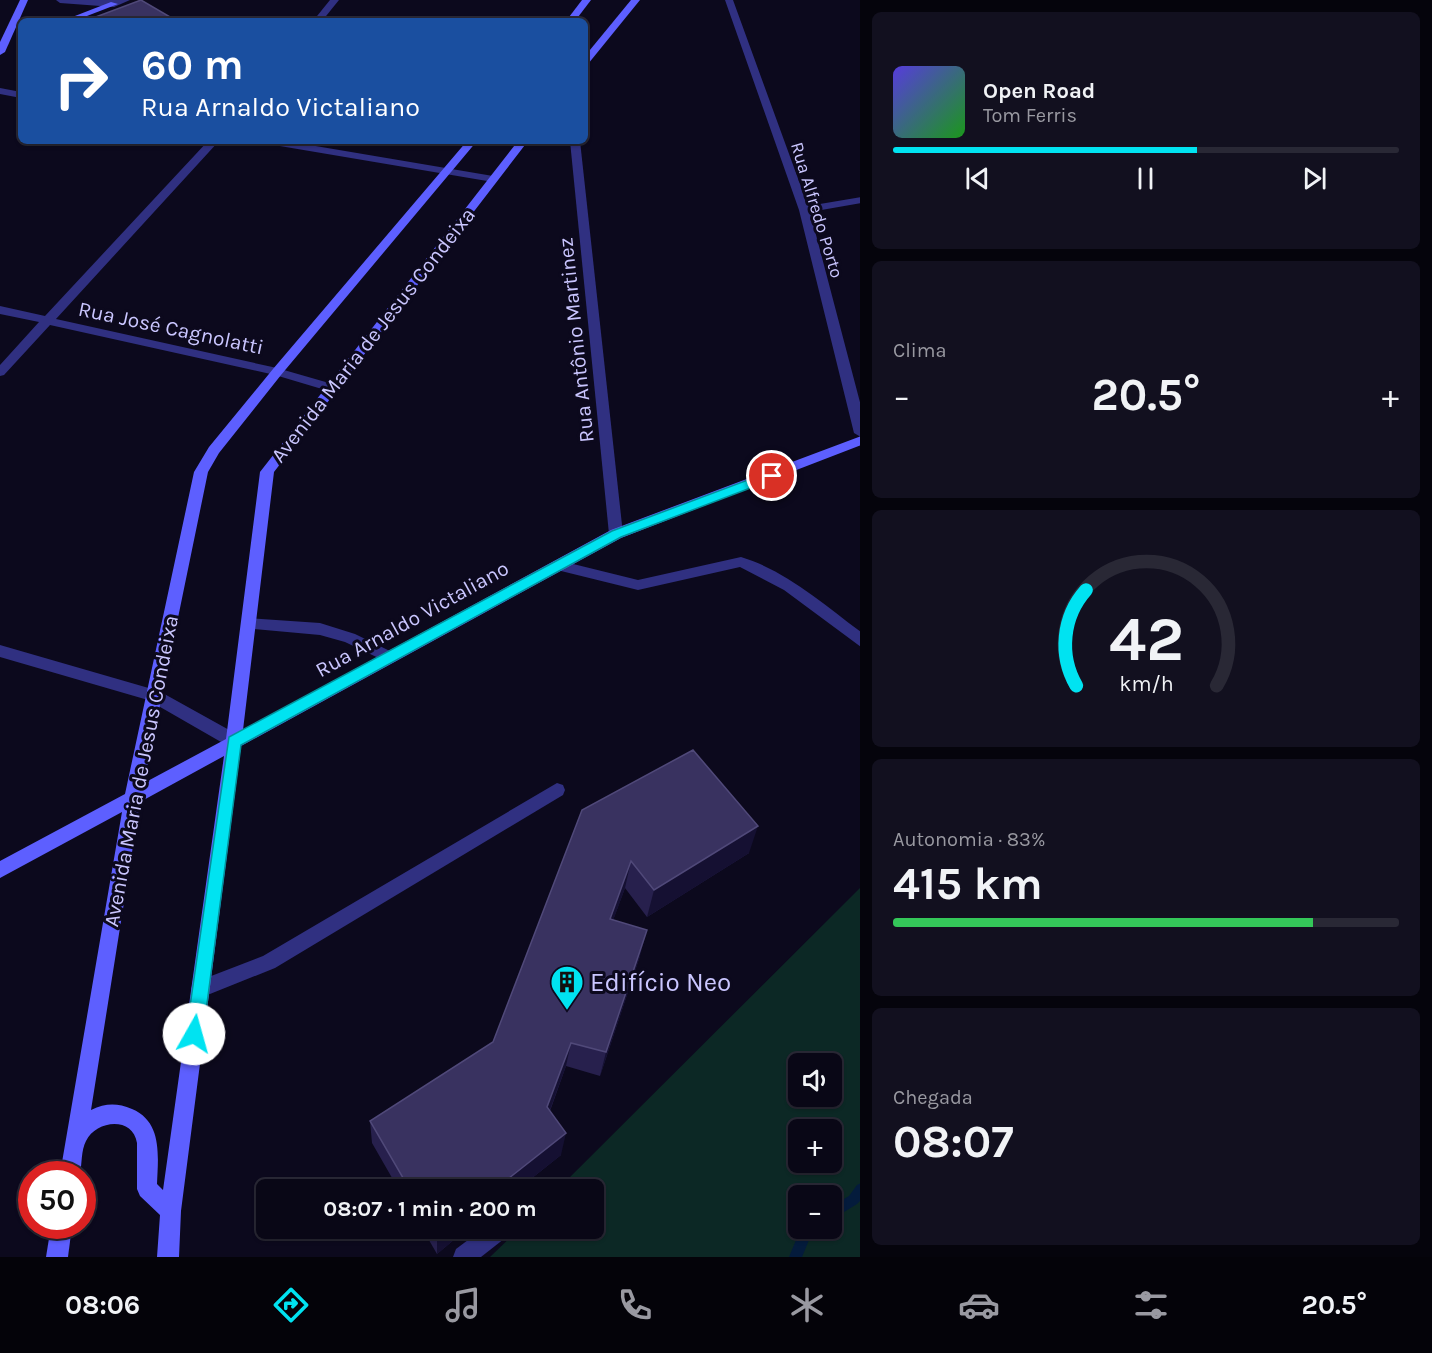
<!DOCTYPE html>
<html lang="pt">
<meta charset="utf-8">
<style>
body{margin:0;font-family:Karla,sans-serif;background:#12101f;color:#f1f3f6;height:100vh;display:flex;flex-direction:column;font-size:22px;white-space:nowrap}
*{box-sizing:border-box;margin:0}
p{font-size:20px;color:#9999a1}
.icon{flex:none;width:33px;height:33px;fill:none;stroke:currentColor;stroke-width:2;stroke-linecap:round;stroke-linejoin:round}
.map{position:relative;flex:1;overflow:hidden}
.panel{display:flex;flex-direction:column;gap:12px;padding:12px;background:#05040c;width:572px}
.panel>*{flex:none}
.top-card{position:absolute;left:18px;top:18px;width:570px;height:126px;border-radius:9px;box-shadow:0 2px 4px #0004,0 0 0 2px #292835;background:#1a4fa0;color:#fff;overflow:hidden}
.controls{position:absolute;left:788px;top:1053px;display:grid;gap:12px}
.controls a{display:grid;place-items:center;width:54px;height:54px;border-radius:9px;background:#090716;box-shadow:0 2px 4px #0004,0 0 0 2px #292835;font-size:30px}
.speed{position:absolute;left:18px;top:1161px;display:flex;gap:12px;font-size:30px;font-weight:700;text-align:center}
.speed>*{display:grid;place-content:center;width:78px;height:78px;border-radius:50%;background:#090716;box-shadow:0 2px 4px #0004,0 0 0 2px #292835;line-height:1}
.speed .limit{border:9px solid #d22;background:#fff;color:#111}
.pin{position:absolute;display:grid;place-items:center;width:51px;height:51px;color:#fff;margin:-26px;border:3px solid #fff;border-radius:50%;box-shadow:0 2px 6px #0007}
.me{position:absolute;width:66px;margin:-33px;rotate:7deg;stroke-linejoin:round;filter:drop-shadow(0 0 4px #0008)}
.turn{display:flex;align-items:center;gap:21px;height:126px;padding:0 24px;font-size:27px}
.turn .icon{width:78px;height:78px;stroke-width:2.5}
.turn b{display:block;font-size:42px;line-height:51px}
.big{font-size:45px;font-weight:700;line-height:1.1}
.panel .card{flex:1;display:flex;flex-direction:column;justify-content:center;gap:9px;min-width:0;padding:0 21px;border-radius:9px;background:#12101f}
.panel .dial{align-items:center;gap:0}
.dial svg{height:156px;overflow:visible;fill:none;stroke:#292835;stroke-width:7;stroke-linecap:round;text-anchor:middle}
.dial text{fill:#f1f3f6;stroke:none}
.song{display:flex;align-items:center;gap:18px}
.cover{width:72px;height:72px;border-radius:9px;background:linear-gradient(135deg,hsl(250 70% 55%),hsl(120 70% 35%))}
.played{height:6px;border-radius:3px;background:linear-gradient(90deg,#00e3f1 60%,#292835 60%)}
.keys{display:flex;justify-content:space-around;direction:ltr}
.heat{display:flex;justify-content:space-between;align-items:center;font-size:33px;direction:ltr}
.charge{height:9px;border-radius:4px;background:linear-gradient(90deg,#34c759 83%,#292835 0)}
.trip{position:absolute;left:256px;top:1179px;width:348px;height:60px;border-radius:9px;background:#090716;box-shadow:0 2px 4px #0004,0 0 0 2px #292835;font-weight:700;line-height:60px;text-align:center}
.dock{display:flex;height:96px;justify-content:space-around;align-items:center;background:#040309;color:#9999a1}
.dock .icon{width:42px;height:42px}
.dock .selected{color:#00e3f1}
.dock b{font-size:27px;color:#f1f3f6}
main{display:flex;flex:1;min-height:0}
.map>svg:first-child{display:block}
.green{fill:#0c2825;fill-rule:evenodd}
.lines{fill:none;stroke-linecap:round;stroke-linejoin:round}
.stream{fill:#041b3c;fill-rule:evenodd}
.lane{fill:#303081;fill-rule:evenodd}
.street{fill:#303081;fill-rule:evenodd}
.secondary{fill:#5d5fff;fill-rule:evenodd}
.wall{fill:#27204d}
.shaded-wall{fill:#151032}
.building{fill:#393260;stroke:#504979;stroke-width:1.5}
.route{fill:#00e3f1;stroke:#00949d;stroke-width:1.5}
.labels{text-anchor:middle;stroke-width:6;stroke-linejoin:round;paint-order:stroke}
.far-street-label{font-size:18px;fill:#cac6ff;stroke:#0c091d}
.street-label{font-size:21px;fill:#cac6ff;stroke:#0c091d}
.near-poi-label{font-size:26px;fill:#cac6ff;stroke:#0c091d;text-anchor:start}
</style>
<main>
<div class="map">
<svg width="861" height="1257" viewBox="0 0 861 1257">
<rect width="100%" height="100%" fill="#0c091d"/>
<path class="green" d="M860,888V1257H490L519,1229L594,1228V1190L558,1189ZM798,1064H831V1096H798ZM798,1130H831V1162H798ZM798,1196H831V1228H798Z"/>
<g class="lines">
<g class="stream">
<path d="M861,1183V1200L857,1204L831,1220V1207L849,1196L857,1185Z"/>
<path d="M801,1228H814L802,1257H789Z"/>
</g>
<g class="lane">
<path d="M741,557C787,571 823,604 861,632V647L784,590L740,567L638,590L557,570L550,565L557,560L638,580Z"/>
<path d="M248,618L320,623L355,634L394,653L397,657L394,661L389,663L345,642L320,635L243,628L241,624L243,620Z"/>
<path d="M557,783L563,785L565,790L563,795L275,968L200,998L193,995L191,989L193,983L263,956Z"/>
<path d="M484,1228H512L509,1235L481,1257H453L456,1249Z"/>
</g>
<g class="street">
<path d="M56,0H130L114,7L60,3Z"/>
<path d="M330,0H339L322,21H313Z"/>
<path d="M725,0H733L808,206L861,197V203L810,212L861,406V437L854,433L799,210Z"/>
<path d="M0,88L21,92V98L0,94Z"/>
<path d="M208,141H219L56,319L277,368L336,385L338,388L336,391L332,392L275,375L50,325L4,375L0,376V365L39,322L0,314V306L45,316Z"/>
<path d="M263,141H286L493,176L498,179L493,182L268,144Z"/>
<path d="M570,141H580L623,534L616,539L609,534Z"/>
<path d="M0,645L159,691L240,736L242,741L240,746L234,748L228,746L148,700L0,657Z"/>
</g>
<g class="secondary">
<path d="M20,0H28L5,52L0,55V42Z"/>
<path d="M582,0H591L575,21H566Z"/>
<path d="M631,0H640L588,64L585,65V56Z"/>
<path d="M111,2L118,4L74,21H62Z"/>
<path d="M467,141H477L281,375L219,453L208,472L144,783L226,739L260,472L518,141H528L274,472L243,730L611,530L861,436V445L621,538L241,746L181,1211L179,1257H157L160,1215L140,1196L137,1189V1143C133,1116 96,1120 86,1141C81,1150 82,1165 80,1174H60L122,812L0,878V861L125,794L194,472L209,447L273,369ZM224,756L163,1190L157,1184C158,1157 163,1122 132,1109C117,1103 106,1103 91,1110L140,802Z"/>
<path d="M51,1226H72L68,1257H46Z"/>
</g>
</g>
<g class="wall">
<path d="M582,810L749,853L647,917L625,888L613,920L640,956L600,1076L566,1066L550,1111L561,1155L517,1190H399L372,1143L370,1121L493,1042Z"/>
<path d="M422,1228H468L437,1254Z"/>
</g>
<g class="shaded-wall">
<path d="M758,826L749,853L647,917L654,890Z"/>
<path d="M631,861L625,888L604,945L610,919Z"/>
<path d="M647,930L640,956L600,1076L606,1052Z"/>
<path d="M571,1043L566,1066L543,1129L547,1107Z"/>
<path d="M566,1133L561,1155L517,1190H494Z"/>
<path d="M445,1228H468L437,1254V1235Z"/>
</g>
<g class="building">
<path d="M141,0L177,21H85Z"/>
<path d="M693,750L758,826L654,890L631,861L610,919L647,930L606,1052L571,1043L547,1107L566,1133L494,1190H410L370,1121L493,1042L582,810Z"/>
<path d="M433,1228H445L437,1235Z"/>
</g>
<path class="route" d="M772,471L778,476L777,478L621,537L241,745L203,1034L201,1040L194,1042L188,1040L186,1034L229,737L612,531Z"/>
<defs>
<g id="building-pin" transform="scale(1.725)"><path d="M0 17L-7.5 6A9.5 9.5 0 1 1 7.5 6Z" fill="#00e3f1" stroke="#0c091d"/><path d="M-4-6H4V6H1V3H-1V6H-4ZM-2.5-4.3h1.7v1.8h-1.7ZM.8-4.3h1.7v1.8H.8ZM-2.5-1h1.7V.8h-1.7ZM.8-1h1.7V.8H.8Z" fill="#111"/></g>
</defs>
<g fill-rule="evenodd">
<use href="#building-pin" x="567" y="982"/>
</g>
<g class="labels">
<g class="far-street-label">
<text transform="translate(817 210) rotate(73)" y="6">Rua Alfredo Porto</text>
</g>
<g class="street-label">
<text transform="translate(171 328) rotate(12)" y="7">Rua José Cagnolatti</text>
<text transform="translate(373 335) rotate(-52)" y="7">Avenida Maria de Jesus Condeixa</text>
<text transform="translate(576 340) rotate(-96)" y="7">Rua Antônio Martinez</text>
<text transform="translate(412 619) rotate(-29)" y="7">Rua Arnaldo Victaliano</text>
<text transform="translate(141 771) rotate(-79)" y="7">Avenida Maria de Jesus Condeixa</text>
</g>
<g class="near-poi-label">
<text x="590" y="991">Edifício Neo</text>
</g>
</g>
</svg>
<div class="controls">
<a><svg class="icon" aria-label="sound" viewBox="0 0 24 24"><path d="M4 9h4l5-4v14l-5-4H4zM17 9q2 3 0 6"/></svg></a>
<a>+</a>
<a>−</a>
</div>
<div class="speed"><div class="limit">50</div></div>
<div class="pin" style="left:772px;top:476px;background:#d93025"><svg class="icon" aria-label="arrive" viewBox="0 0 24 24"><path d="M6 21V4h12l-3 4 3 4H6"/></svg></div>
<svg class="me" style="left:194px;top:1034px" viewBox="-20 -20 40 40"><circle r="19" fill="#fff"/><path d="M0-13L10 11 0 6-10 11z" fill="#00e3f1"/></svg>
<div class="trip">08:07 · 1 min · 200 m</div>
<div class="top-card">
<div class="turn"><svg class="icon" aria-label="right" viewBox="0 0 24 24"><path d="M7 20v-9h11M14 6l5 5-5 5"/></svg><div><b>60 m</b>Rua Arnaldo Victaliano</div></div>
</div>
</div>
<section class="panel">
<div class="card">
<div class="song"><i class="cover"></i><div><b>Open Road</b><p>Tom Ferris</p></div></div>
<div class="played"></div>
<div class="keys"><svg class="icon" aria-label="previous" viewBox="0 0 24 24"><path d="M18 5L8 12l10 7zM5 5v14"/></svg><svg class="icon" aria-label="pause" viewBox="0 0 24 24"><path d="M8 5v14M16 5v14"/></svg><svg class="icon" aria-label="next" viewBox="0 0 24 24"><path d="M6 5l10 7-10 7zM19 5v14"/></svg></div>
</div>
<div class="card"><p>Clima</p>
<div class="heat"><a>−</a><b class="big">20.5°</b><a>+</a></div>
</div>
<div class="card dial"><svg viewBox="0 0 100 80">
<path d="M14 69A42 42 0 1 1 86 69"/>
<path d="M14 69A42 42 0 0 1 19 20" stroke="#00e3f1"/>
<text x="50" y="56" font-size="32" font-weight="700">42</text>
<text x="50" y="72" font-size="11">km/h</text>
</svg></div>
<div class="card"><p>Autonomia · 83%</p><b class="big">415 km</b><div class="charge"></div></div>
<div class="card"><p>Chegada</p><b class="big">08:07</b></div>
</section>
</main>
<nav class="dock">
<b>08:06</b>
<svg class="icon selected" aria-label="directions" viewBox="0 0 24 24"><path d="M12 3l9 9-9 9-9-9zM9 14v-3h6M13 9l2 2-2 2"/></svg>
<svg class="icon" aria-label="music" viewBox="0 0 24 24"><path d="M9 18V5l10-2v13"/><circle cx="6" cy="18" r="3"/><circle cx="16" cy="16" r="3"/></svg>
<svg class="icon" aria-label="phone" viewBox="0 0 24 24"><path d="M5 4h4l2 5-3 2q2 4 5 5l2-3 5 2v4C11 20 4 13 5 4z"/></svg>
<svg class="icon" aria-label="climate" viewBox="0 0 24 24"><path d="M12 3v18M4 7l16 10M4 17L20 7"/></svg>
<svg class="icon" aria-label="car" viewBox="0 0 24 24"><path d="M5 17H2v-5l4-1 3-4h7l3 4 3 1v5h-3M9 17h6M6 11h13"/><circle cx="7" cy="17" r="2"/><circle cx="17" cy="17" r="2"/></svg>
<svg class="icon" aria-label="filters" viewBox="0 0 24 24"><path d="M4 7h16M4 17h16"/><circle cx="9" cy="7" r="2"/><circle cx="15" cy="17" r="2"/></svg>
<b>20.5°</b>
</nav>
